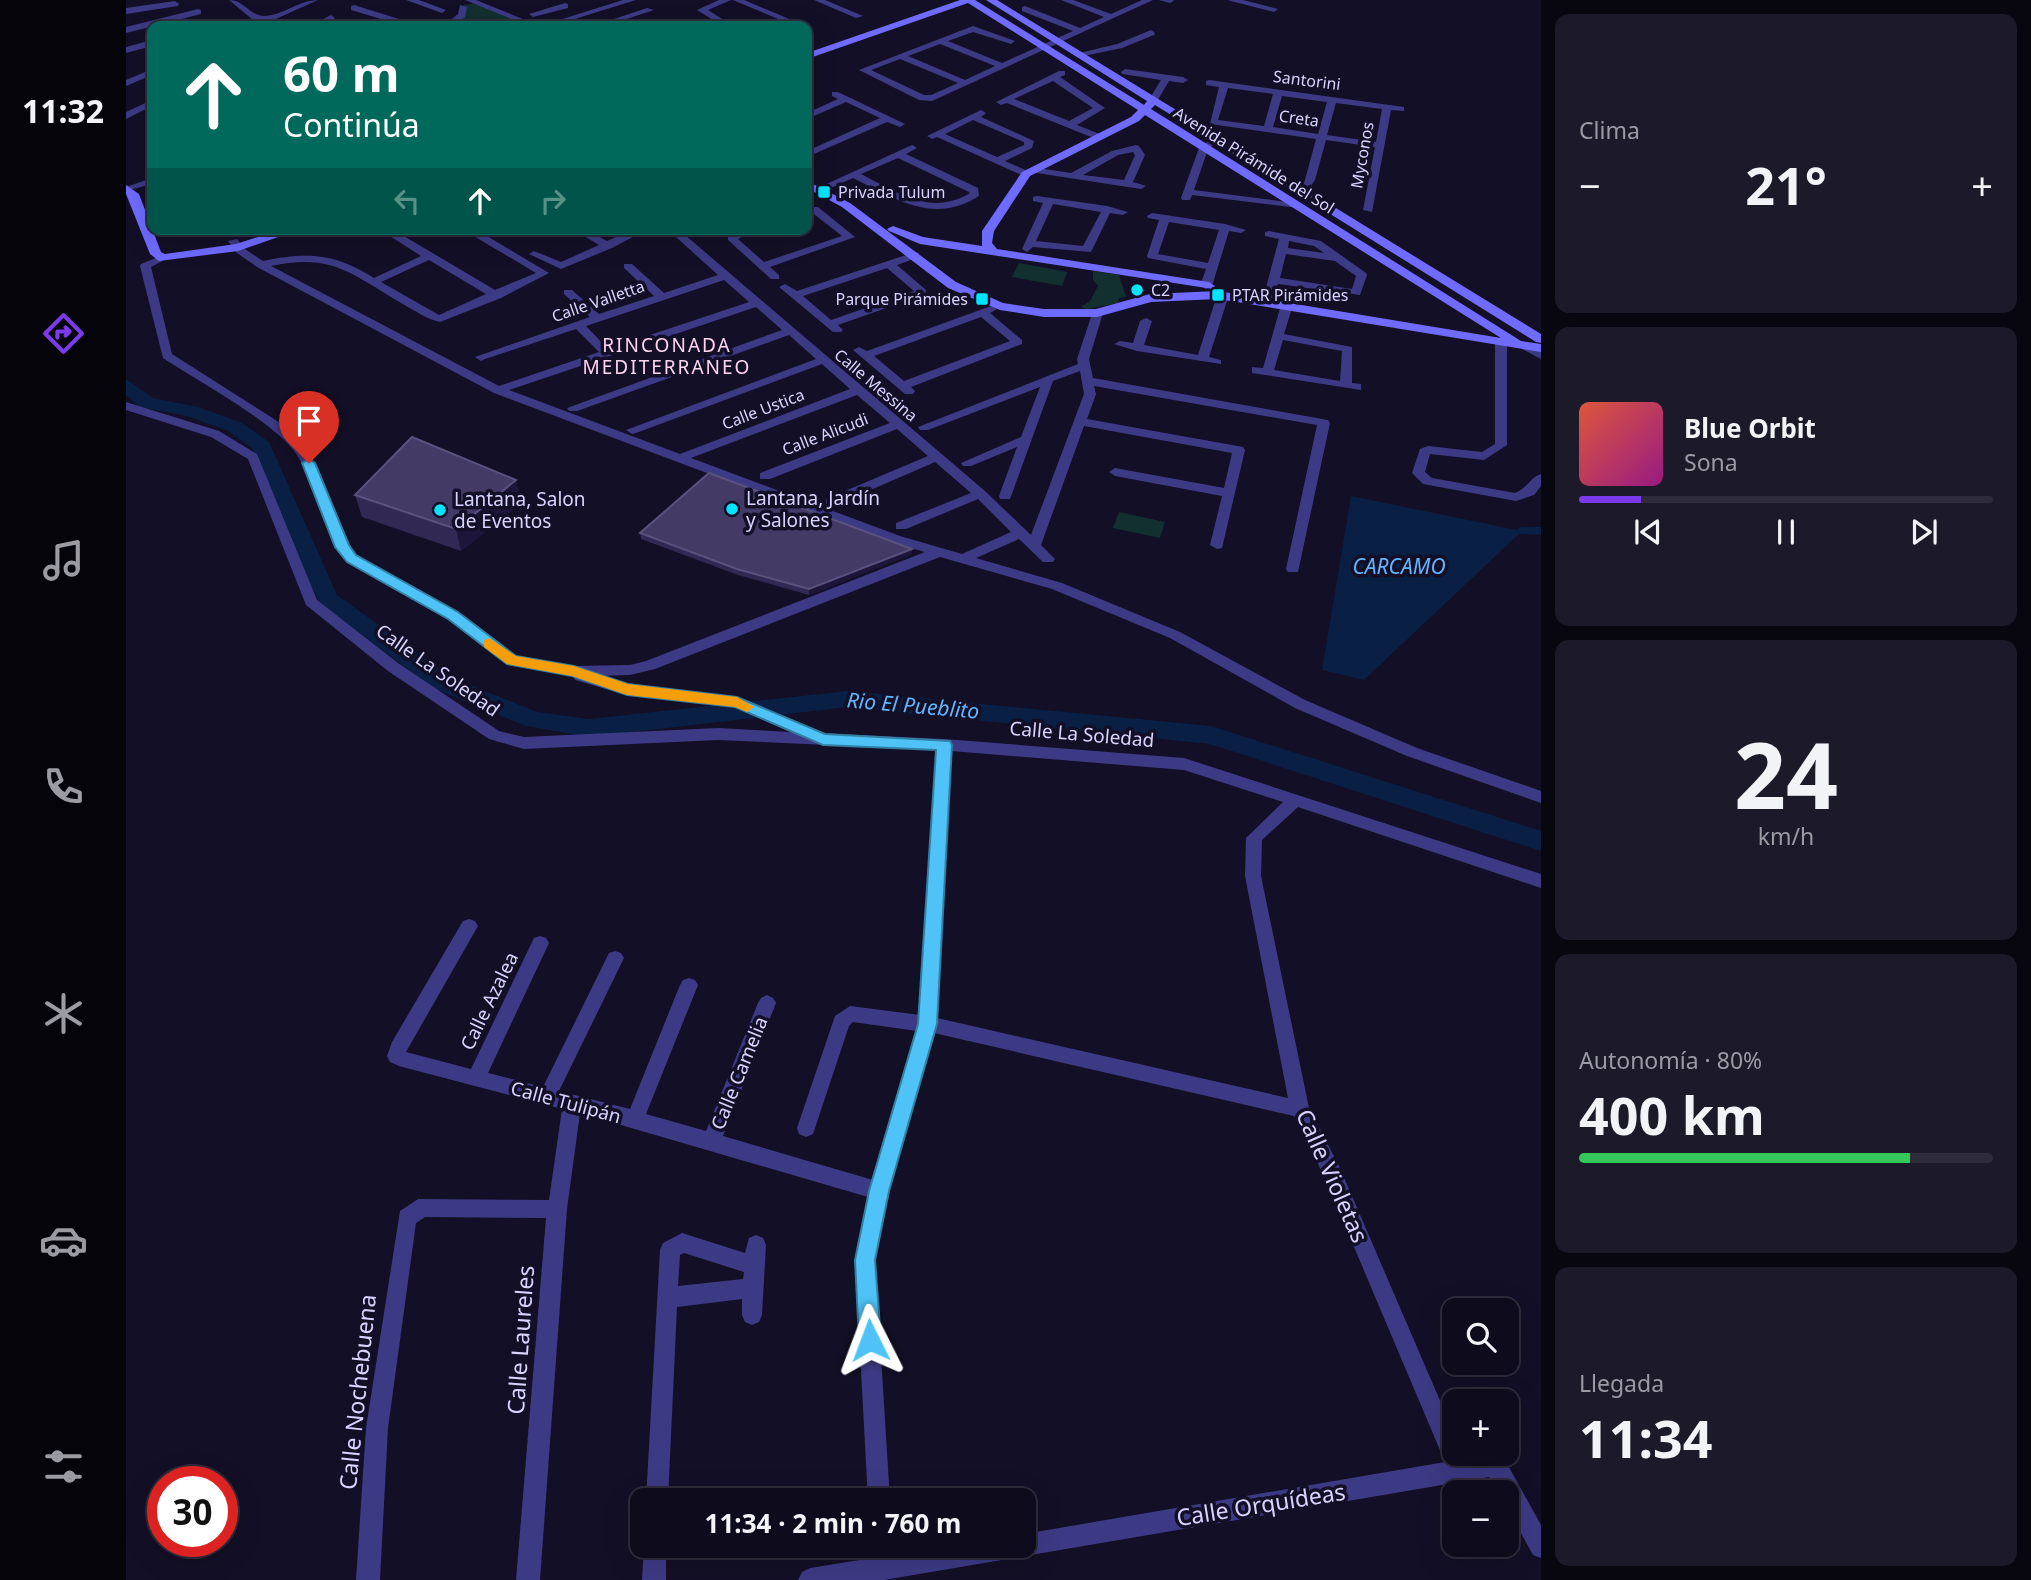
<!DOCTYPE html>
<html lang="es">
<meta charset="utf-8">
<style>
body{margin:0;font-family:"Noto Sans",sans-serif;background:#1c1929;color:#f1f3f6;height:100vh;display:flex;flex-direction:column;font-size:26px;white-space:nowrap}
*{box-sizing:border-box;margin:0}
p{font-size:23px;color:#9b9ba3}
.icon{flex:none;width:38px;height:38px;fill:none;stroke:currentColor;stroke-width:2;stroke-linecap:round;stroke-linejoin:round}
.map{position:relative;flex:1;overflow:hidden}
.panel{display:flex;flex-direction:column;gap:14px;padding:14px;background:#08060f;width:490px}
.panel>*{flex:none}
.hud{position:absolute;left:21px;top:21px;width:665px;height:214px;border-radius:14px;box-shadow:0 7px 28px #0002,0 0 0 2px #2e2b3b;background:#00695c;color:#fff;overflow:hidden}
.fabs{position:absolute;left:1316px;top:1298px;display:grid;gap:14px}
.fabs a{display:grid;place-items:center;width:77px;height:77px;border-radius:14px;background:#0e0b1c;box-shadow:0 7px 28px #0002,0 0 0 2px #2e2b3b;font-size:35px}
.speed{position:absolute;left:21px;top:1466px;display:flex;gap:14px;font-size:35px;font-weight:700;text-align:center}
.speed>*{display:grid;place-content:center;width:91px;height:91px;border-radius:50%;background:#0e0b1c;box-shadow:0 7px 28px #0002,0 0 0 2px #2e2b3b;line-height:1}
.speed .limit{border:10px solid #d22;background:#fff;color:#111}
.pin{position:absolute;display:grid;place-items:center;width:60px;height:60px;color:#fff;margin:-72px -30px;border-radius:50% 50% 50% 0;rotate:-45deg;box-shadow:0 0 7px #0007}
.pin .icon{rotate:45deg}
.me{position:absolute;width:77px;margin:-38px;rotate:357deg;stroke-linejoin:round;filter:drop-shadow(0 0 5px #0008)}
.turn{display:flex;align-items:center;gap:24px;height:147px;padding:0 21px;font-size:32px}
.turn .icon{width:91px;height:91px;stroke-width:2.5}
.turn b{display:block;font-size:49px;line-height:60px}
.lanes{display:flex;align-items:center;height:66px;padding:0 21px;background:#0003;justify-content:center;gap:35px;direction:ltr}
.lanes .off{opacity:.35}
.big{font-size:52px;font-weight:700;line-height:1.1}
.panel .card{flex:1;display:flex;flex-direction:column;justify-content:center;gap:10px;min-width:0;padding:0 24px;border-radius:14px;background:#1c1929}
.panel .dial{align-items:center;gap:0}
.dial b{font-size:91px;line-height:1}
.song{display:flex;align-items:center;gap:21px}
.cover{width:84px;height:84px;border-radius:10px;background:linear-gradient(135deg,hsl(10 70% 55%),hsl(310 70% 35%))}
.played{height:7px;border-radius:4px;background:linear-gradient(90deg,#7c3aed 15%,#2e2b3b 15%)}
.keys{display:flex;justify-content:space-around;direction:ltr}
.heat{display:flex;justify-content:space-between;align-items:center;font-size:38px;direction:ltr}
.charge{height:10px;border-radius:5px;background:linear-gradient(90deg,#34c759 80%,#2e2b3b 0)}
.trip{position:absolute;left:504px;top:1488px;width:406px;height:70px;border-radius:14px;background:#0e0b1c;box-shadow:0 7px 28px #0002,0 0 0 2px #2e2b3b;font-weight:700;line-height:70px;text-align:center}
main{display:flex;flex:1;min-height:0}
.menu{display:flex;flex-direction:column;width:126px;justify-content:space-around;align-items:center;background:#06040b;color:#9b9ba3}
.menu .icon{width:49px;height:49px}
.menu .on{color:#7c3aed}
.menu b{font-size:32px;color:#f1f3f6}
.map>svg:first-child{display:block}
.green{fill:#12302f}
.water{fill:#0a1f44}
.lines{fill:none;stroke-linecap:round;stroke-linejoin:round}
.canal{fill:#0a1f44;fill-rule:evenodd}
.river{fill:#0a1f44;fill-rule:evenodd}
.street{fill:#3d3a85;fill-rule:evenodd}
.secondary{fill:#6f6bff;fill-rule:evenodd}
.wall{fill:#312854}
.shaded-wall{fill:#1d163a}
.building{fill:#433a66;stroke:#5a527e;stroke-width:2}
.route{fill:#4fc3f7;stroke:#337fa1;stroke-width:2}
.slow{fill:#f59e0b}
.poi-dot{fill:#00e5ff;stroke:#130f26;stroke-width:2.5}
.labels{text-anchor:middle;stroke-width:7;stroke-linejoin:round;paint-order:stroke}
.far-street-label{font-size:16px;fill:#d9d4ff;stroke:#130f26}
.far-poi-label{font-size:16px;fill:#d9d4ff;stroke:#130f26;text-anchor:start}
.far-quarter-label{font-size:19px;letter-spacing:2px;fill:#ffd6f0;stroke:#130f26}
.poi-label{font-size:19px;fill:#d9d4ff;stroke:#130f26;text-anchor:start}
.street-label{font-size:19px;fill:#d9d4ff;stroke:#130f26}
.water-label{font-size:21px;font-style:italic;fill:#62b6ff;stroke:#130f26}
.near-street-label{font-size:23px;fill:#d9d4ff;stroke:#130f26}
</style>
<main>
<nav class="menu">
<b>11:32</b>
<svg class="icon on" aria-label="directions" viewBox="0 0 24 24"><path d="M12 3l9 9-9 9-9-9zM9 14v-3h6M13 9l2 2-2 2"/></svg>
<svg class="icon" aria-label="music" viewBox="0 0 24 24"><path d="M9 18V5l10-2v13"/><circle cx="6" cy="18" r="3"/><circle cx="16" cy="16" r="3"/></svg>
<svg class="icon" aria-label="phone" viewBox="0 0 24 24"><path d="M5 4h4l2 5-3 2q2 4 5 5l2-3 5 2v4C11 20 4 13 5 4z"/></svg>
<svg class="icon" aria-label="climate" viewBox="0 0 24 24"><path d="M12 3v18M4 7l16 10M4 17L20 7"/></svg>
<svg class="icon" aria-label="car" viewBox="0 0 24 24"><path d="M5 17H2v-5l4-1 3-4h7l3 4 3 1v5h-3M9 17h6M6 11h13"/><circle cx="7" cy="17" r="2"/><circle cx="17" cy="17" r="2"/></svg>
<svg class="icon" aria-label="filters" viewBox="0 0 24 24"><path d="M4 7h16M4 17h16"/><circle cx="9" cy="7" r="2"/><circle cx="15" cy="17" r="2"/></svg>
</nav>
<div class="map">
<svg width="1415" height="1580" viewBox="0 0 1415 1580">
<rect width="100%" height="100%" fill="#130f26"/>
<g class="green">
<path d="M351,3L410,26L328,25L338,5Z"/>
<path d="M893,263L941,272L936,286L886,277Z"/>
<path d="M967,271L993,275L1000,297L993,298L992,303L961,309L955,307L964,301L972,286L967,280Z"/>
<path d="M993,512L1039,522L1034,538L987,528Z"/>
</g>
<path class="water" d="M1225,496L1396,531L1238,680L1196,670Z"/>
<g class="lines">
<path class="canal" d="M1396,527H1415V535L1392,534V528Z"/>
<path class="river" d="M0,379L27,398L72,407L116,423L143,442L211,595L325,677L411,712L463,719L722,691L1085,726L1415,831V851L1084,744L722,707L463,737L400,726L309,689L195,605L173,563L127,449L102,431L61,416L14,407L0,395Z"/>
<g class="street">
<path d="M103,0C118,0 124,16 138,16C156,16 173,0 192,0L143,22L127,20Z"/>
<path d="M280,0H293L320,10L316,13Z"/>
<path d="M339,0H350L414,26L497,0H510L426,26H403Z"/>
<path d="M593,0H605L582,10L607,26H597L571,10Z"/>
<path d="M607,0H618L680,26H669Z"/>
<path d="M688,0H699L737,16L730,18Z"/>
<path d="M935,0H947L985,14L1016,0H1027L806,101L793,100L733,70L847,26L889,41L885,44L847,32L822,41L876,63L947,31L896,11V7L899,6L954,28L978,17ZM814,44L869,66L839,80L782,56ZM774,59L832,83L805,95H798L745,70Z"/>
<path d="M1033,0H1047L1048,1L1044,3Z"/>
<path d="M1101,0H1117L1152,9L1148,12Z"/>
<path d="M49,1L53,4L52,6L0,14V8Z"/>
<path d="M439,3L442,4V8L407,17L403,14Z"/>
<path d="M228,5L289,24L290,26H278L225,10V6Z"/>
<path d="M334,5L341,7L339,17L326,26H317L332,14Z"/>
<path d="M521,8L528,10L479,26H467Z"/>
<path d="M72,9L75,10V14L0,33V27Z"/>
<path d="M205,15L209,18L208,20L194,26H184Z"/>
<path d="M529,20L538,26L526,25L525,23Z"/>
<path d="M70,21L80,24L81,26H67L66,24Z"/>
<path d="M1025,30L1029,33L1028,35L996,48L953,57L949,54L991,44Z"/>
<path d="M26,40V46L0,53V47Z"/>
<path d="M26,69V75L0,86V80Z"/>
<path d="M999,69L1057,77L1062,80L1057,83L1043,81L1030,103L1027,104L1022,101L1035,80L996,74L995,72Z"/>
<path d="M933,71H939V75L934,77L979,108L951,125L976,135V139H970L881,103L875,105L870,102ZM927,81L967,108L943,121L888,99Z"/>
<path d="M1083,80L1278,107V111L1265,110L1246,212L1237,210L1249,147L1200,140L1189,180L1179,195H1171L1170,193L1179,180L1190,139L1084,124L1093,87L1080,85V81ZM1102,88L1147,94L1138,126L1092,120ZM1156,96L1201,102L1192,134L1147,127ZM1210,103L1256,109L1250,142L1201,135Z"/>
<path d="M706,92H712L779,124L774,127L761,122L681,157V151L754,118L720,102L681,119V113L712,99L706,96Z"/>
<path d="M26,100V106L0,119V112Z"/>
<path d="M855,110L860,113L855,117L908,141L906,148L879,161L902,171L906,167L945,173L986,151L1010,145L1013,146L1019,155L1007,182L1020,186L1015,189L904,172V176L900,177L811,137L806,139L801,136ZM847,120L898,142V145L871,157L819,134ZM1007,152L1009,155L998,180L957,175L992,155Z"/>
<path d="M1090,136L1095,139L1082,149L1068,190L1176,204L1181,207L1180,209L1066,195L1064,200H1056L1055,198L1073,148Z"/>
<path d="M786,145L791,148L780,154L852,188L853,196C807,225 770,199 727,178L705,188L696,186ZM772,158L843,192L844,193C805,217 771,192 735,174Z"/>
<path d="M26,178V184L0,191V187Z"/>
<path d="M911,196L981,206L1002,212L997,215L984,213L965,252L907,247L901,252L896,249L917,203L907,201V197ZM927,204L975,212L957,246L910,241Z"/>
<path d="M684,207H692L729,237L644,267L653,275V279H645L602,240V234L614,229H629L612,239L638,262L716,236L684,211Z"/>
<path d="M1026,213L1099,224L1120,230L1115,233L1103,231L1086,286L1080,289L1074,286L1080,269L1022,258L1021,256L1033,220L1022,218L1021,216ZM1043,222L1093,230L1082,263L1032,254Z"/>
<path d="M253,229H266L369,290L410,273L336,229H349L423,273L375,298L314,322C300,319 288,310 275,303C225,274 207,253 145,266L373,386L473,352L450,329L359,359L355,361L349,357L464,317L438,294V290H446L473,314L528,296L498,268V264H506L538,293L592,275L550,237L559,235L859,491L905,535L958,394L954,371L927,381L884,499H874L873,496L891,447L845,466H837L835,463L895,437L914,387L802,430H794L792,427L952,364L951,359L967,311L977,313L963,359L967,378L1202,420L1204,423L1172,572H1162L1160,569L1191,425L968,386L970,394L961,419L1117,447L1119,450L1096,548L1091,549L1084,545L1096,496L989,476L983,472L989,468L1098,488L1106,453L958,426L915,545L929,559L927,562H917L893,539L850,558L936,583L1054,632L1179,700L1291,748L1415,791V803L1281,756L1169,708L1044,638L926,589L814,557L529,669L504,675L471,676L501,685L611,697L692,733L818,739L1058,758L1415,874V888L1172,807L1136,840L1135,876L1183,1108L1213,1166L1328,1433V1454H1338L1340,1459L1363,1455L1379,1460L1415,1525V1558L1407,1555L1381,1508V1493H1373L1363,1477L758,1580H672L676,1572L684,1568L746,1558L745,1545H767L768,1555L825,1545H898V1534L1319,1462L1198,1176L1168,1116L808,1033L763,1191L749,1260L764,1500H742L729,1260L742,1197L454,1113L441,1209L414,1580H390L420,1218L299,1217L290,1223L262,1428L254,1580H230L240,1428L274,1211L292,1199L423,1200L436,1109L273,1066L264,1062L261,1056L266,1042L337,921L343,919L349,921L352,926L280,1052L345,1069L408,938L414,936L420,938L423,943L362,1073L417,1087L483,953L489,951L495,953L498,958L433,1091L504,1109L554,985L557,980L563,978L569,980L572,985L520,1114L580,1131L632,1003L635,998L641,995L647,998L650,1003L597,1136L747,1180L791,1031L727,1022L723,1026L687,1134L680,1137L673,1134L671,1128L709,1016L724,1006L794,1015L810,750L592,740L398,749L363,739L262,671L180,605L122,459L85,437L0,410V402L93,431L131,454L191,600L272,663L373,731L398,737L592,728L664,732L609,707L501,695L449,680L447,676L381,665L322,619L221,561C195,532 192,488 171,455C149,422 73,382 37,358L14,266L15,264L37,255L42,258L25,267L46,354L162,428L192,470L222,545L231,555L332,613L390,657L448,666L504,665L520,661L799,552L764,542L368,393L131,267L111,253L102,241L111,239L119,249L137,261C182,252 208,253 248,278L295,256ZM303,260L360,294L313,315L255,282ZM598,280L623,302L482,349L460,326ZM630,307L656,330L441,408L443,411H451L663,335L690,359L500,430L506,434L510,433L696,364L724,389L554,454L383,390ZM731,395L764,423L634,473V479H644L771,429L802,456L700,499V505H710L809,462L845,493L770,523V529H780L852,499L885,532L836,554L774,536L565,458ZM825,751L1058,770L1157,802L1120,838L1119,876L1162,1098L811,1018Z"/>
<path d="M446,229H459L481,241L508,229H522L486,248L435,269L403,254L408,251L435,262L473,245Z"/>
<path d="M1143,231L1195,241L1240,273L1241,275L1234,295L1152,284L1146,304H1138L1136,302L1153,239L1139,236V232ZM1163,241L1188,246L1198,253L1162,248ZM1160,254L1209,261L1230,276L1226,289L1154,278Z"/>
<path d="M789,252L793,253V257L771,265L800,290V294L712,325L717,330L715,332H707L653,287L659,284L671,291ZM761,268L788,291L705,320L677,296Z"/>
<path d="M1097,292L1103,295L1083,357L1095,360V364L1011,351L988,344L994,341L1007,343L1014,321L1020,318L1026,321L1018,345L1072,355L1091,295Z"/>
<path d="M1161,302L1167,305L1158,334L1226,347V383L1235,384V390L1126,373V367L1137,368L1155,305ZM1157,340L1216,351L1214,381L1148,370Z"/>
<path d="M865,306L871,309L864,313L896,340V344L785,387L789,391L787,394H779L727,350L733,347L741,351ZM855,317L884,341L778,381L748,356Z"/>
<path d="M1375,339L1381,342V445L1358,460L1304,454L1299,472L1306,478L1389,493C1400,489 1405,477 1415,474V486L1408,495L1390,501L1297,484L1286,473L1294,449L1302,446L1356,452L1369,444V342Z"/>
<path d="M1398,343L1415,351V359L1394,348L1392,346Z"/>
<path d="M556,1233L619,1253L623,1238L630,1235L637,1238L640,1245L636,1315L633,1322L626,1325L619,1322L616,1315V1299L551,1307L542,1500H520L534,1250L537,1243ZM558,1253L618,1272L617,1279L552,1286L554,1255Z"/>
<path d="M518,1545H540V1580H516Z"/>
</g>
<g class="secondary">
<path d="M834,0H849L1018,105L1021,101L860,0H871L1415,334V343L1410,342L1029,105L1025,109L1395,341L1415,344V352L1092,299L1025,302L971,317H918L874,310L822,288L716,207L681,188V181L724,203L830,282L877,303L918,309H970L1024,294L1092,291L1375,338L1019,115L1013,121L904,176L868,231L866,243L871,249L1083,282L1089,286L1087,289L794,244L763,231L761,229L767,226L797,237L856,246V231L896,172L1005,117L1012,110L842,3L681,59V53Z"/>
<path d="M0,185L13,194L35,252L39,254L110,244L156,229H175L112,251L33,261L24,254L0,194Z"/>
</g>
</g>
<g class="wall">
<path d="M390,480L395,503L335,551L236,517L229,495Z"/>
<path d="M514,533L786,554L683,595L612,575L515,539Z"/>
</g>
<g class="shaded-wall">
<path d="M390,480L395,503L335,551L330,529Z"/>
<path d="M786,549V554L683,595V589Z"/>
</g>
<g class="building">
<path d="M286,437L390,480L330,529L229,495Z"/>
<path d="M583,473L786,549L683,589L611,569L514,533Z"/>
</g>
<path class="route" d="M183,459L189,463L223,545L230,555L332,612L390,656L448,666L502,684L611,697L699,734L824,741L826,745L811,1024L763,1191L749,1260L755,1340L751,1348L744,1351L736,1348L733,1340L729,1260L743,1191L792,1024L810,750L697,745L609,707L501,695L446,676L381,664L322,619L221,562L209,547L176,463Z"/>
<path class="slow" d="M363,638L390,656L448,666L502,684L611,697L628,707L621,712L609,707L501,695L446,676L381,664L358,647V640Z"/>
<g class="poi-dot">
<rect x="691" y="185" width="14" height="14" rx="3.5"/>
<circle cx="1011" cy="290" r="7"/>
<rect x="1085" y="288" width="14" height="14" rx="3.5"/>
<rect x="849" y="292" width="14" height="14" rx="3.5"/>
<circle cx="606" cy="509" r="7"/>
<circle cx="314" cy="510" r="7"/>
</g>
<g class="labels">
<g class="far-street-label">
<text transform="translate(1181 80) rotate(7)" y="6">Santorini</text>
<text transform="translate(1173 118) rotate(8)" y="6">Creta</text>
<text transform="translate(1236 155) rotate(-80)" y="6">Myconos</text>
<text transform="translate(1128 160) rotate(32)" y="6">Avenida Pirámide del Sol</text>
<text transform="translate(472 301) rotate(-19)" y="6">Calle Valletta</text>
<text transform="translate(750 385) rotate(40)" y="6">Calle Messina</text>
<text transform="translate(637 409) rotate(-21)" y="6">Calle Ustica</text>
<text transform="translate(699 434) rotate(-21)" y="6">Calle Alicudi</text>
</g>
<g class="far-poi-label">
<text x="712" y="198">Privada Tulum</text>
<text x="1025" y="296">C2</text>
<text x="1106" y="301">PTAR Pirámides</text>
<text x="842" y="305" text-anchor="end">Parque Pirámides</text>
</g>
<g class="far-quarter-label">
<text x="541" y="352">RINCONADA<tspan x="541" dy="22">MEDITERRANEO</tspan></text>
</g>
<g class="poi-label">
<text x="620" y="505">Lantana, Jardín<tspan x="620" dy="22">y Salones</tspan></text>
<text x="328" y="506">Lantana, Salon<tspan x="328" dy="22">de Eventos</tspan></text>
</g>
<g class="street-label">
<text transform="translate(312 670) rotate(35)" y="7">Calle La Soledad</text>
<text transform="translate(956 734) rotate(5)" y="7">Calle La Soledad</text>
<text transform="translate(363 1001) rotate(-64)" y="7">Calle Azalea</text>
<text transform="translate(613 1073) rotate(-68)" y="7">Calle Camelia</text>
<text transform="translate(440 1102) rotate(15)" y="7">Calle Tulipán</text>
</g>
<g class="water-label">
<text x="1273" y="574">CARCAMO</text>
<text transform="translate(787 706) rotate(5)" y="7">Rio El Pueblito</text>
</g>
<g class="near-street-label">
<text transform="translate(1206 1176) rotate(66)" y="8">Calle Violetas</text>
<text transform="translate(395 1340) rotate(-86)" y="8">Calle Laureles</text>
<text transform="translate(232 1392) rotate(-84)" y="8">Calle Nochebuena</text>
<text transform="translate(1135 1505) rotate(-9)" y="8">Calle Orquídeas</text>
</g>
</g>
</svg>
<div class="fabs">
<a><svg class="icon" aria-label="search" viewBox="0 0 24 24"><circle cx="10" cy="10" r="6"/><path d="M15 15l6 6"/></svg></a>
<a>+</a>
<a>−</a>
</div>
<div class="speed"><div class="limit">30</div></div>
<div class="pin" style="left:183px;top:463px;background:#d93025"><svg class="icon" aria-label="arrive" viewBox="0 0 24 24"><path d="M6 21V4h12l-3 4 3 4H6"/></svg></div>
<svg class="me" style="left:744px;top:1340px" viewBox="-20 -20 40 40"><path d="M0-17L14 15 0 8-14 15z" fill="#4fc3f7" stroke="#fff" stroke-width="4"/></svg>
<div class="trip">11:34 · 2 min · 760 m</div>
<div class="hud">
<div class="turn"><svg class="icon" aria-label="ahead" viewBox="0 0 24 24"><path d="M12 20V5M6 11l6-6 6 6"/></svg><div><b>60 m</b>Continúa</div></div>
<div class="lanes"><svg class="icon off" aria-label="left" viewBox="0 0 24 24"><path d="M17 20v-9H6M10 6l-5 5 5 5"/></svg><svg class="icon" aria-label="ahead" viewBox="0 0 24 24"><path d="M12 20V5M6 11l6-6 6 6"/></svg><svg class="icon off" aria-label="right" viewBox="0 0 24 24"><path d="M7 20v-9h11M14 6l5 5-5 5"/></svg></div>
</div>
</div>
<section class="panel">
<div class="card"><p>Clima</p>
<div class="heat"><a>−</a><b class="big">21°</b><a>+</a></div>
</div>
<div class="card">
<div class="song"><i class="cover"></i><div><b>Blue Orbit</b><p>Sona</p></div></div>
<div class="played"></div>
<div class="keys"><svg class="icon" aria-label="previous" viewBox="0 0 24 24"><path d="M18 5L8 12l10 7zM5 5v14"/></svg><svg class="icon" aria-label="pause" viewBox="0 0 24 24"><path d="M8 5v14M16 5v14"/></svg><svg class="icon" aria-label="next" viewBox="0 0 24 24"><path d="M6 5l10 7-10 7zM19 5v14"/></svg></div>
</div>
<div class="card dial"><b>24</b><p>km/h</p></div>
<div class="card"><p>Autonomía · 80%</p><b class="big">400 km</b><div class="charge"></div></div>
<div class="card"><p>Llegada</p><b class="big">11:34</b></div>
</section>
</main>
